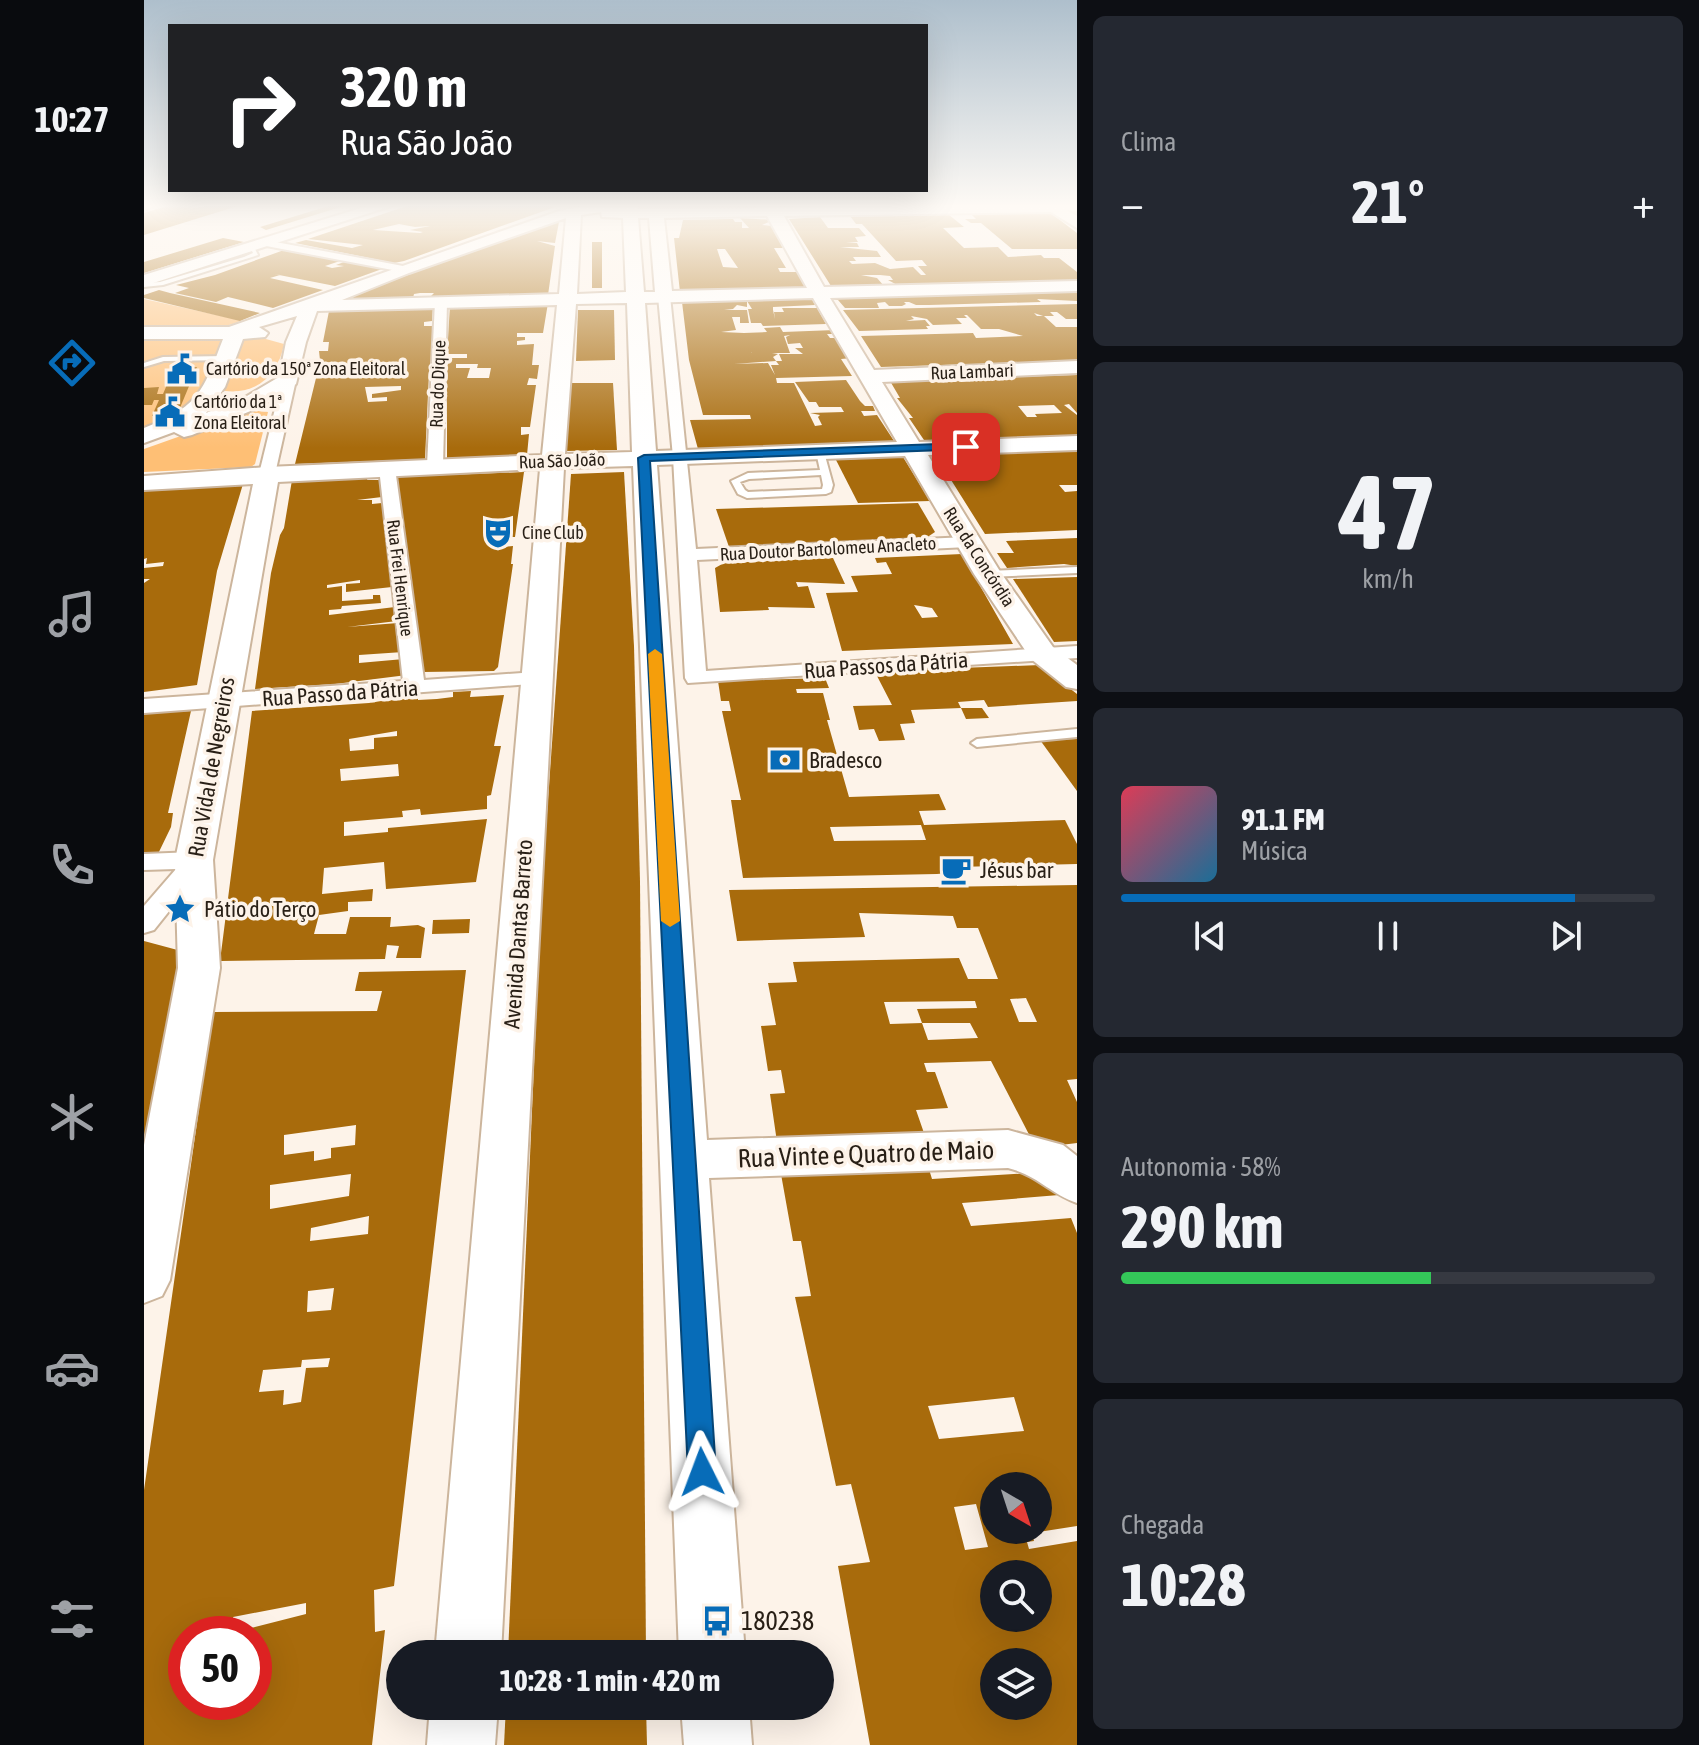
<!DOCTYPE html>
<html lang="pt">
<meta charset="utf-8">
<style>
body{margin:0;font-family:"Asap Condensed",sans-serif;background:#242831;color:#f1f3f6;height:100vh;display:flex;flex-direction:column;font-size:30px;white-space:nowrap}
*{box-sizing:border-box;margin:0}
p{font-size:26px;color:#9ea1a6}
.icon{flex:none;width:44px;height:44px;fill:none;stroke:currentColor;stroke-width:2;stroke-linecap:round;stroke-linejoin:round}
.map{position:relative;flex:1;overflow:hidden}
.panel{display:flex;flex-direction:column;gap:16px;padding:16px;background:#0d0f14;width:622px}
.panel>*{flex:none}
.top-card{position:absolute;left:24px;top:24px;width:760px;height:168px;border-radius:0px;box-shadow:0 8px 32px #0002;background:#202124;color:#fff;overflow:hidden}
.needle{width:52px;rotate:141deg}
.buttons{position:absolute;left:836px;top:1472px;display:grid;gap:16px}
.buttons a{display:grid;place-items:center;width:72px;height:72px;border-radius:50%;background:#171b24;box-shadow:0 8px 32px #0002;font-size:40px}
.speed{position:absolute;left:24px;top:1616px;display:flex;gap:16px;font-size:40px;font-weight:700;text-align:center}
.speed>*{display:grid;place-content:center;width:104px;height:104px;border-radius:50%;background:#171b24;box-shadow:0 8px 32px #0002;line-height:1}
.speed .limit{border:12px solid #d22;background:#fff;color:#111}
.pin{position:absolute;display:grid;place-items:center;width:68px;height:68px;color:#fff;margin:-34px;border-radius:16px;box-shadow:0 4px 12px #0006}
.me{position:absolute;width:88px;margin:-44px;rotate:357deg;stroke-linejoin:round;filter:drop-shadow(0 0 6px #0008)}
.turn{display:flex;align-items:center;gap:28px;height:168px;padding:0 40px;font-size:36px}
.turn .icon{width:104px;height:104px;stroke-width:2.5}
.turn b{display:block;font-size:56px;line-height:68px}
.big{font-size:60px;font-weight:700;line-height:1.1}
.panel .tile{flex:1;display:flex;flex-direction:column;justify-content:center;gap:12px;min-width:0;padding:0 28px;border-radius:12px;background:#242831}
.panel .dial{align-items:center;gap:0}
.dial b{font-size:104px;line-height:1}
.song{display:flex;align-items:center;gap:24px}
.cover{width:96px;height:96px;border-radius:12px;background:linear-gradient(135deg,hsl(350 70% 55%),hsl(200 70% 35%))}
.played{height:8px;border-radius:4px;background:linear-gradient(90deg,#076cb8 85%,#363941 85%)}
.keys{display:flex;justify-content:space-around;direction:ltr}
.heat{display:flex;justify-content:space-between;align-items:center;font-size:44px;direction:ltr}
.charge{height:12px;border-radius:6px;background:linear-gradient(90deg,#34c759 58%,#363941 0)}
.trip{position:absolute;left:242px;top:1640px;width:448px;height:80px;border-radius:40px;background:#171b24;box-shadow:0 8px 32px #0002;font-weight:700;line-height:80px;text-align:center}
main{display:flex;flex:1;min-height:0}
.dock{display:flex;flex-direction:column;width:144px;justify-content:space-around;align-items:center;background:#090b0e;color:#9ea1a6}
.dock .icon{width:56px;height:56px}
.dock .current{color:#076cb8}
.dock b{font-size:36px;color:#f1f3f6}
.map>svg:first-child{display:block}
.green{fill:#febf75}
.building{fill:#a86b0c;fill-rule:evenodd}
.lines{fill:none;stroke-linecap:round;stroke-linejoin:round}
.lane-casing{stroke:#ccb59c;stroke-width:4}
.street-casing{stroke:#ccb59c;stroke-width:4}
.secondary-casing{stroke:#ccb59c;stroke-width:4}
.lane{fill:#fff;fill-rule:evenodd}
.street{fill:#fff;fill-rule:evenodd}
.secondary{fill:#fff;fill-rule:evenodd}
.route{fill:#076cb8;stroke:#054678;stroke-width:2}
.slow{fill:#f59e0b}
.labels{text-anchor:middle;stroke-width:7;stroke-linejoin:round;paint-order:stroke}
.far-poi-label{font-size:18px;fill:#281f16;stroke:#fdf3e9;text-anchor:start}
.far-street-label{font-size:18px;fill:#281f16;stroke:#fdf3e9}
.street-label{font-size:22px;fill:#281f16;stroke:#fdf3e9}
.poi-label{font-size:22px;fill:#281f16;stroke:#fdf3e9;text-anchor:start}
.near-street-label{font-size:26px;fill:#281f16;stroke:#fdf3e9}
.near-poi-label{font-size:26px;fill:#281f16;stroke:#fdf3e9;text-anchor:start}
</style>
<main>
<nav class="dock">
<b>10:27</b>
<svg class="icon current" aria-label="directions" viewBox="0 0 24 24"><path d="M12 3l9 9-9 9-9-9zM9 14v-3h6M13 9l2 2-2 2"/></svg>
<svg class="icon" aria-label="music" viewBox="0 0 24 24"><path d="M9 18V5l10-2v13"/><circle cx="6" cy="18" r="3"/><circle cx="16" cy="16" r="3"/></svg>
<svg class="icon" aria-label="phone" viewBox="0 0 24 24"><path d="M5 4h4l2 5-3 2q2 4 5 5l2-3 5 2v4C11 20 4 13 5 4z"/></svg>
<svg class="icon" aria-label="climate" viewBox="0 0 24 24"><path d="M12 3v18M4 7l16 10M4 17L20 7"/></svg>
<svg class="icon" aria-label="car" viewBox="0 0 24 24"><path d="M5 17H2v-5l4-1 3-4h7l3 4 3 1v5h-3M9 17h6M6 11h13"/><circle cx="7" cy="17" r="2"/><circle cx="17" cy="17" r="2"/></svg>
<svg class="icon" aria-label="filters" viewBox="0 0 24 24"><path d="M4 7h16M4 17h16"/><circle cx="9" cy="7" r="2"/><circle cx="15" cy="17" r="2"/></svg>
</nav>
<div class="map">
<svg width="933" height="1745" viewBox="0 0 933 1745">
<rect width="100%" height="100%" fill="#fdf3e9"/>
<g class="green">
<path d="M0,299L100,321L70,329L0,331Z"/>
<path d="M79,334L63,392L82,399L99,398L0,442V336Z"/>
<path d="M111,336L140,344C135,373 114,395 81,391L78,388L97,339Z"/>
<path d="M110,410L124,412L111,464L107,467L0,472V449Z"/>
</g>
<g class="building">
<path d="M30,204H97V205L0,235V213Z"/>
<path d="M191,204L203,205L122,230L116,227Z"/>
<path d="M269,204H390L411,207L260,261L250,263L151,243L162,240L208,248L219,245L164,239ZM255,224L271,227L286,226L266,230L279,232L276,233L229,230Z"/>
<path d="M904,211L933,233V249H868L837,223H827L821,219H832L826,213Z"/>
<path d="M804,214L820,227L799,228L820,248L854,247L864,257L897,255L900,258H915L933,272V282L755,286L744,280H749L746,276L736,275H717L733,278L740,286H687L645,219L676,217L684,228H715L722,236L711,237L714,242H702L713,243L715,247H696L733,251L737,257H709L712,261H705L708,264L731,263L746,269L769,267L777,275H782L774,266H783L778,260L752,261L718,224H712L706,216Z"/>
<path d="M596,218L629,220L618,225L628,226L639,248H630L642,268H634L636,272H652L658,275L665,288L536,292L530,238H535L539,220L589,219L591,222H598V228H605ZM573,249H581L594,268L579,267Z"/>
<path d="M407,221L415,222L411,243L393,241L411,246L404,295L285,298L290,293H276L270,294L269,298L204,300L203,298Z"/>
<path d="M79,238L100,242L0,273V262Z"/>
<rect x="448" y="242" width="10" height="46"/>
<path d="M140,250L196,261L181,266L188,268L200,266L192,265L200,262L238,269L191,286L130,274L136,275L126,278L179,290L129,308L84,297L72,302L31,293L45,288L32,285L71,275Z"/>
<path d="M15,290L26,293L116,313L96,321L0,298V295Z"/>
<path d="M933,290V301L893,299L897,302L785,305H772L765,302H760L762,304L758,306H745L741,302L733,303L735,308H701L694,300L687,299L696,296Z"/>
<path d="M667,297L671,305L629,307V310L631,319L630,312H640L638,308H673L682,324L619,326L617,323H607L604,309H608L603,301V307L593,305L589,309L580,310H603L605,323H596V317H588L592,330L577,332L600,333L608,353L600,333L623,332L620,328L636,327L639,332L691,330L693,334H683L686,338H696L708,358L697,359L708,376L632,378L633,383H650L671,426L678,425L674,417L676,415L666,413L700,412L697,407H675L672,402H665L651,382L702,380L716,401L721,406H729L731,411H717L720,416L733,415L750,441L554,449L546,420L607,419L606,415H559L545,360L538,302ZM646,335L642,337L644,344L656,343L659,348H651L659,354H635L638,361H632L635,365H627L631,375L624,363L590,364L632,361L629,357L634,354L628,353H646L640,336Z"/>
<path d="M404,303L399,333H373V337H381V340L373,341V345L390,344L388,365H395L393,379L385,378L383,385H392L386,427H377V435L385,434L383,455L303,458V358H323V354H303L306,305ZM312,364H334L333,368H347L345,378H323L326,368H312Z"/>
<path d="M933,304V319H922L913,312H906L910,316H899L890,313L893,316H900L912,327H933V363L830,367L827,364L737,367L717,336L829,333L832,338L879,336L855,329H837L823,315H820L823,318H812L802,315L812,318L818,324L789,325L783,319L767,316L770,319L762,321L781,320L786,326H782L784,329L715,331L699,310Z"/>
<path d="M289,306L288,321L280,322V326H289V368H286L285,373L281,459L151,464L173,374L171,360H176L175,351H184L185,342H179L185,311ZM257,386V390L228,394V398L243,397V401L224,402L221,387Z"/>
<path d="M434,310H470L471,360L432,361Z"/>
<path d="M53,367L33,415L8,416L15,400H10L8,405H0V388L15,387L13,394H19L30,368Z"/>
<path d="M933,375V413L925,404L920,405L933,415V435L792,443L780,440L765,418H769L753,398H756L746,381ZM910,405L918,413L891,414L893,417H883L874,406Z"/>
<path d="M425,383H469L473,450L421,451Z"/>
<path d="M933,451V485H915L921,492L933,491V530L841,534L792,456Z"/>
<path d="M759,457L786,501L714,503L692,460Z"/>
<path d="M380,472L371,537H361L360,547L369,546L367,564H369L354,667L350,671L278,672L252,477Z"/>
<path d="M480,472L490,646L496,881L502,1654H364L398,885L427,474Z"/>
<path d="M224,477L223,480H237L238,497L213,500H228V504L238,503L248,587L202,592V584L216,583V580L183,585V588L198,586V601L229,599V595H236L237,603L198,606L197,609L185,610V615L251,607L253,621L203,627L254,623L259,652L215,655V663L260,659L263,675L191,684L111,689L127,573L136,535L140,528L148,480Z"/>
<path d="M99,484L73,571L53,685L0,692V583L6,579H0V568L19,566L20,562L2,564L3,558L0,559V487Z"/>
<path d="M774,503L791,532L782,538L585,547L572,509Z"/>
<path d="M933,538V566L920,564L863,568L853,553H870L862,541Z"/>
<path d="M818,554L869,644L698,651L682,593L714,592L707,576L748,574L742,562L733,563L731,558ZM770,605L788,608L794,617L778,618Z"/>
<path d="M689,558L701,584L652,582L654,587L664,586L671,608L624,607L625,610L576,612L571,568L580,563Z"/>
<path d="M933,577V641L910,642L869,579Z"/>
<path d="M896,665L933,694V701L844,707L840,700L814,702L817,708L767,710L771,723L756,724L761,740L735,741L730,729L715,730L709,706L748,705L733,676L739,671Z"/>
<path d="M681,678L685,688L652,689L653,693H679L686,720H683L705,797L795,794L802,810L775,811L780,825L921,820L933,844V864L812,867L814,872L793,874L599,878L587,800H597L578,711H587L585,701H577L574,681ZM777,825L782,840L690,841L686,827Z"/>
<path d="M327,691L326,697L360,695L350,746H357L347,795L343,796V809L277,815L276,809L258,811L259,817L200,822V836L244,832V828L343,819L332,882L242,889L240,862L180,868L178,894L229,889L228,901L204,902V911L175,915L170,934H202L206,917H247L246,927L274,925L281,928L277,958H252L255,946L243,945L241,959L76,961L108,711L225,703L274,695V700L293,699L309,697V692ZM253,731V736L230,738V749L206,751L205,739ZM254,764L255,776L197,781L196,769Z"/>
<path d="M817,708H838L845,718L822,719Z"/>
<path d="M47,711L24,813H29L27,827L12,858L0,859V713Z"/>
<path d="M933,739V791L896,740Z"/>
<path d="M933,885V1079L923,1080L933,1102V1143L892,1148L847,1061L780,1063L783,1072H791L804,1108L772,1110L780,1133L633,1142L626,1094L641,1093L637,1070L624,1071L617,1026L632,1025L624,983L653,982L649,962L815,958L824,979H854L834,928H813L809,916L715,913L721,937L593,941L585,890ZM882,998L893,1022H875L866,999ZM831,1001L833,1008L773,1009L778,1023L746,1024L740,1002ZM778,1023H826L834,1038L784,1040Z"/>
<path d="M326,919L325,933L288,934L289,920Z"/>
<path d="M0,941L41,952L0,1211Z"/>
<path d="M322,970L250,1586L230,1590L231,1632L241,1630L228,1745H0V1490L69,1012L233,1011L238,991H211L215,972ZM212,1125L211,1145L187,1148V1158L170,1161V1151L140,1155V1135ZM207,1174L205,1196L126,1209V1185ZM225,1216L224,1234L166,1241L167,1228ZM190,1288L187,1310L163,1312L164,1291ZM186,1358L184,1367L162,1368L157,1402L139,1405L140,1390L115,1392L119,1370L157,1367L158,1360ZM162,1603V1614L91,1632L89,1617ZM42,1634H110V1702H42Z"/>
<path d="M635,1163L784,1166L788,1179L903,1172L915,1195L818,1203L827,1226L927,1218L933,1233V1526L888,1533L890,1541L883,1542L885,1549L933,1541V1745H726L694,1566L726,1562L707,1484L692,1486L651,1297L667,1296L657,1241H649ZM870,1397L880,1431L795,1439L784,1406ZM850,1486H894V1530H850ZM832,1504L844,1547L821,1550L810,1507ZM850,1574H894V1618H850ZM850,1662H894V1706H850Z"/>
<path d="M362,1706H502L503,1745H360Z"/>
</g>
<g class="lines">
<g class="lane-casing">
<g id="lane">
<path d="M106,247H110L114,255L19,285L0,287V283L16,282L100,257L109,253Z"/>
<path d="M82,356H85V360L20,361L0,367V363L19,357Z"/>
<path d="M676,449L680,452L689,485L687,492L682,494L603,498L594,494L587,481L604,473L676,470L672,452ZM677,475L679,485L678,489L604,492L601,490L596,482L605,479Z"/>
<path d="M933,567V573L844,577L839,574L844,571Z"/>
<path d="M933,729V737L833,747L827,743L833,739Z"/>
</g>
</g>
<g class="street-casing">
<g id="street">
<path d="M644,204L621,210L616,207Z"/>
<path d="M910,205H933V211L906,210V206Z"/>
<path d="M121,240L259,266L265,269L259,272L117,245L116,243Z"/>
<path d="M520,292L526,296L552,549L824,537L833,542L824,547L553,560L562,671L933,646V658L544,683L541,678L529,457L514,296Z"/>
<path d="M297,298L303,302L299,466L291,471L283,466L291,302Z"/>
<path d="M145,376L152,380L131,474L123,479L115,474L138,380Z"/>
<path d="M243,463L251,468L280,680L392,672L403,678L400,683L0,713V699L259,681L235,468Z"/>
<path d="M50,852L59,854L62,865L10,930L0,933V906L32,869L0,870V854Z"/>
</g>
</g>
<g class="secondary-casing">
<g id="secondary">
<path d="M0,204H12L0,210Z"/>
<path d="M230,204H253L0,286V275Z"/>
<path d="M450,204H493L494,209L614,208L612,204H626L628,207L912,204L933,216V228L907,212L640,216L680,287L933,281V291L686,298L730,370L933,361V373L738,382L775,442L933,436V450L784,455L857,573L909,647L933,665V689L922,687L887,659L830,574L761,456L513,465L563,1140L864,1130L919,1145L933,1156V1203C905,1193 895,1176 864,1168L565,1178L601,1654H535L489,466L420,468L357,1654H291L396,469L134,482L69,860L76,968L26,1280L18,1296L0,1303V1145L34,968L31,860L109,484L0,490V476L123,467L398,455L413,305L173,311L162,342L152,384L119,406L48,435L40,437L30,432L0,443V428C55,407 59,391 79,339H0V327H85L415,211ZM457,212L458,217L479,218L482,292L433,294L437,215ZM623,216L663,288L528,291L520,218ZM422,218L415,294L198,300L265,273ZM494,218H505L511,292H500ZM669,298L753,442L512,451L501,303ZM483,303L488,452L421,454L432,304ZM153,316L142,342L135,377L103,396L62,413L81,387L99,339L121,337L124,333L115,327Z"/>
<path d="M286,1706H354L351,1745H283Z"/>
<path d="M537,1706H605L608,1745H540Z"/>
</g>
</g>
<use href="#lane" class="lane"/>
<use href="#street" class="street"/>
<use href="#secondary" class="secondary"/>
</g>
<linearGradient id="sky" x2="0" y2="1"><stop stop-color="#aebfcc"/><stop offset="0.46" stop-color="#fefaf5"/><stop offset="1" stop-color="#fefaf5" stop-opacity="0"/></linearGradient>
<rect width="933" height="448" fill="url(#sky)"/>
<path class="route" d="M822,443L826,444V449L506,461L572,1472L568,1482L558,1486L548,1482L544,1472L494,458L500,455Z"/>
<path class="slow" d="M511,649L518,654L536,921L526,927L517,921L504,654Z"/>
<defs>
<g id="civic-bare" transform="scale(2.4)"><path d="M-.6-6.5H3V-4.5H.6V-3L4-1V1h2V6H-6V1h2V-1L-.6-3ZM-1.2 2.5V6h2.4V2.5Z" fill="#076cb8" stroke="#fdf3e9" stroke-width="2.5" paint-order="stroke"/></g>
<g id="theatre-bare" transform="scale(2.4)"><path d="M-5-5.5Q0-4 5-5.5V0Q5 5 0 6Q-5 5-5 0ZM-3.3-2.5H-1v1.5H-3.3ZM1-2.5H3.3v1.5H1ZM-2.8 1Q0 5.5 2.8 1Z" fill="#076cb8" stroke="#fdf3e9" stroke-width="2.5" paint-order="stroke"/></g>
<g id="bank-bare" transform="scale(2.4)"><path d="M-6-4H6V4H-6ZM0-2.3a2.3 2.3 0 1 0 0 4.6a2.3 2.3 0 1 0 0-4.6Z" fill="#076cb8" stroke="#fdf3e9" stroke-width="2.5" paint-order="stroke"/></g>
<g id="cafe-bare" transform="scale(2.4)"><path d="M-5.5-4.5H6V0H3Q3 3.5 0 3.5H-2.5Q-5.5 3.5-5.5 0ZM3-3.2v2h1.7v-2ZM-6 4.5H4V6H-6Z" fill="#076cb8" stroke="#fdf3e9" stroke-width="2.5" paint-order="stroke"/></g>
<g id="sight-bare" transform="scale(2.4)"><path d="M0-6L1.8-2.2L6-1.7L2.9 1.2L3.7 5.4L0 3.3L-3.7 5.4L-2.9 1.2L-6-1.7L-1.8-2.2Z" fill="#076cb8" stroke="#fdf3e9" stroke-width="2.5" paint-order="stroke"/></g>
<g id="bus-bare" transform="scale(2.4)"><path d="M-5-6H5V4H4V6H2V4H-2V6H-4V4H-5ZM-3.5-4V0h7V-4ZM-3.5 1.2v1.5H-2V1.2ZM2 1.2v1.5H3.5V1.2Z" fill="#076cb8" stroke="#fdf3e9" stroke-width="2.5" paint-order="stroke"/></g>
</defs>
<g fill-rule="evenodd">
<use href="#civic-bare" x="38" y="369"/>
<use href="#civic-bare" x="26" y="412"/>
<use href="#theatre-bare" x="354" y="533"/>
<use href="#bank-bare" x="641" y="760"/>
<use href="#cafe-bare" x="812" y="870"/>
<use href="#sight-bare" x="36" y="909"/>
<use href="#bus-bare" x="573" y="1621"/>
</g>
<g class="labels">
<g class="far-poi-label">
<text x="62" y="375">Cartório da 150ª Zona Eleitoral</text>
<text x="50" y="408">Cartório da 1ª<tspan x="50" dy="21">Zona Eleitoral</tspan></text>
<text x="378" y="539">Cine Club</text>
</g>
<g class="far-street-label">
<text transform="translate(828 372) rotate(-2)" y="6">Rua Lambari</text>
<text transform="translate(294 384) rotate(-88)" y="6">Rua do Dique</text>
<text transform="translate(418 461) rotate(-2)" y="6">Rua São João</text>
<text transform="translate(684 549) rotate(-3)" y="6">Rua Doutor Bartolomeu Anacleto</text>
<text transform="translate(835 557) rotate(57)" y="6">Rua da Concórdia</text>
<text transform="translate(256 578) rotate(83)" y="6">Rua Frei Henrique</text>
</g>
<g class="street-label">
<text transform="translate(742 665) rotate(-4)" y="8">Rua Passos da Pátria</text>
<text transform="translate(196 693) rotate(-4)" y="8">Rua Passo da Pátria</text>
<text transform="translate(67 767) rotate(-80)" y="8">Rua Vidal de Negreiros</text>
<text transform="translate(374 934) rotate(-86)" y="8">Avenida Dantas Barreto</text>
</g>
<g class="poi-label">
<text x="665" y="768">Bradesco</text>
<text x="836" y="878">Jésus bar</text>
<text x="60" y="917">Pátio do Terço</text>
</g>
<g class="near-street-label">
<text transform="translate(722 1154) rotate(-2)" y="9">Rua Vinte e Quatro de Maio</text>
</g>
<g class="near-poi-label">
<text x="597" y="1630">180238</text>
</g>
</g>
</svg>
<div class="buttons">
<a><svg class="needle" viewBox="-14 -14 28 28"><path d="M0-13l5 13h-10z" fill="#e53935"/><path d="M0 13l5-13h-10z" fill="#9ea1a6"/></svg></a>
<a><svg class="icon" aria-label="search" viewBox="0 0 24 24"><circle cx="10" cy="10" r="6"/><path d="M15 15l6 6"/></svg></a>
<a><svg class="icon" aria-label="layers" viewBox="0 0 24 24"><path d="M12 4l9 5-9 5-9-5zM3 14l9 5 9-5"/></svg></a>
</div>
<div class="speed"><div class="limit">50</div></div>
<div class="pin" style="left:822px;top:447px;background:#d93025"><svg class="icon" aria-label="arrive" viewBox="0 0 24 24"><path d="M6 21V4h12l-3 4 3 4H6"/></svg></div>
<svg class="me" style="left:558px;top:1472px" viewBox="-20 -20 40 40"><path d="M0-17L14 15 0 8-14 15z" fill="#076cb8" stroke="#fff" stroke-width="4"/></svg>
<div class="trip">10:28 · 1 min · 420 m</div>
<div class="top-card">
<div class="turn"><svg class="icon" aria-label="right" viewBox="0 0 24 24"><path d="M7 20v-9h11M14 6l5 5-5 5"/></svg><div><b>320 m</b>Rua São João</div></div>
</div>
</div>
<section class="panel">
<div class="tile"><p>Clima</p>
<div class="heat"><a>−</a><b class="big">21°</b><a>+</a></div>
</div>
<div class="tile dial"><b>47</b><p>km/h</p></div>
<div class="tile">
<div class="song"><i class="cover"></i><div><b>91.1 FM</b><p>Música</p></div></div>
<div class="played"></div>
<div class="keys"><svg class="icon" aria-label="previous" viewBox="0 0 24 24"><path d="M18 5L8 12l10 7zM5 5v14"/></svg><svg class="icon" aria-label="pause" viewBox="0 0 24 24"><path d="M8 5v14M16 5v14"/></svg><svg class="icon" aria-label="next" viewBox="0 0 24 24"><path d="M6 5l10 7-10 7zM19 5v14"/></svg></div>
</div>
<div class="tile"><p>Autonomia · 58%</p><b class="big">290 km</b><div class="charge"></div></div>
<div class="tile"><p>Chegada</p><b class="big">10:28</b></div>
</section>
</main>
